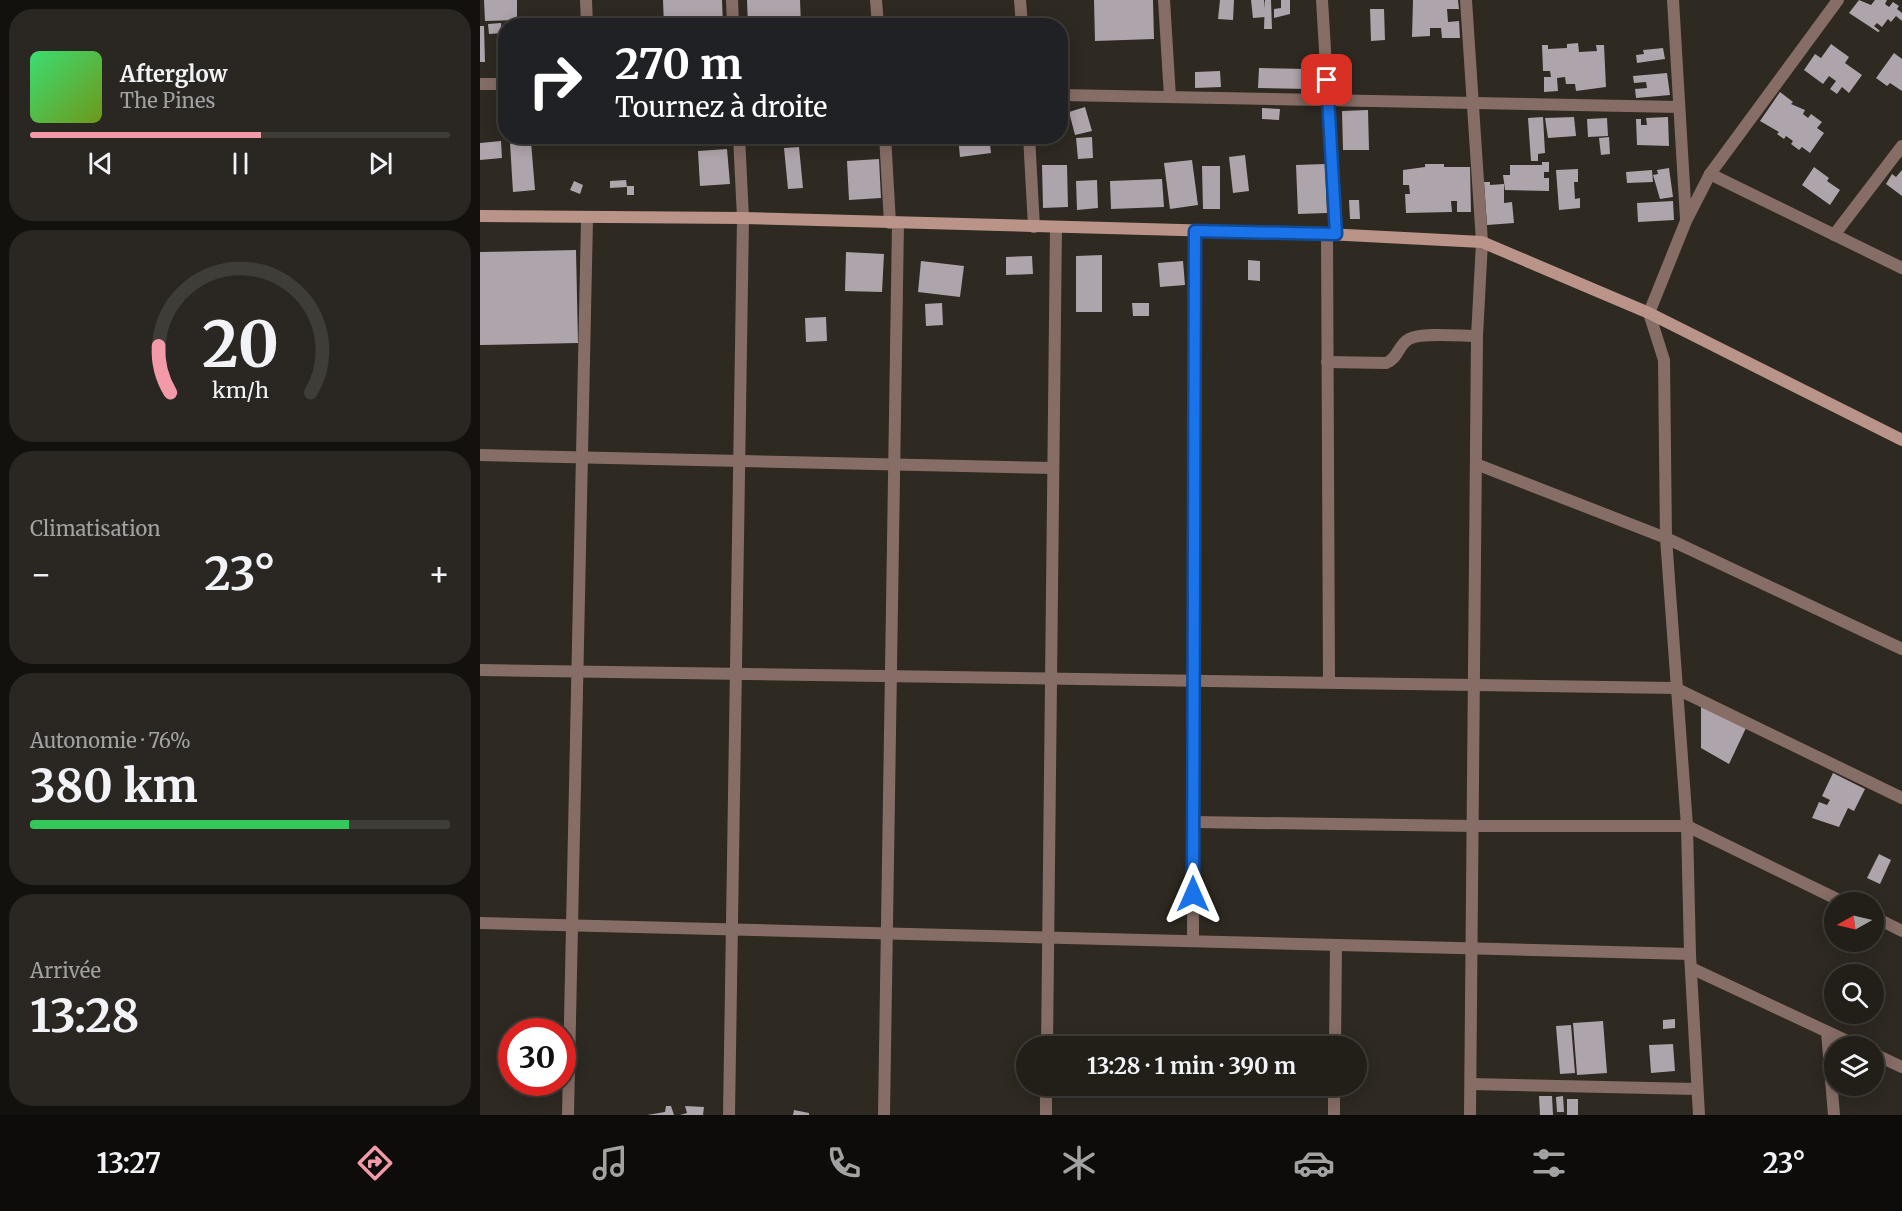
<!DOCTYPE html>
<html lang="fr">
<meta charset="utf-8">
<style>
body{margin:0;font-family:Merriweather,serif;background:#2a2722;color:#f1f3f6;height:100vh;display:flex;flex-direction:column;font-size:22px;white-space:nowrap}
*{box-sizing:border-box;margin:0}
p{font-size:20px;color:#a2a2a2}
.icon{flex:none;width:33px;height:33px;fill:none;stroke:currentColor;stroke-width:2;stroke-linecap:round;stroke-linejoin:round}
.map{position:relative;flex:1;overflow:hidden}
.details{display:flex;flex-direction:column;gap:9px;padding:9px;background:#13110e;width:480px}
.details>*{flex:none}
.hud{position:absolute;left:18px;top:18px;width:570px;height:126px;border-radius:24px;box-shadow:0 3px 15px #0003,0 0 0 2px #3f3d38;background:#202124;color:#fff;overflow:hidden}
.needle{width:39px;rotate:262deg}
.tools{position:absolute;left:1344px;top:892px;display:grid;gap:12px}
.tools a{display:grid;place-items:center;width:60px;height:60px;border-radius:50%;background:#221f19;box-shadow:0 3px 15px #0003,0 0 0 2px #3f3d38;font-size:30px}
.speed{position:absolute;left:18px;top:1018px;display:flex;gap:12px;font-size:30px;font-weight:700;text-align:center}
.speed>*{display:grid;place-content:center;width:78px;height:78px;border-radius:50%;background:#221f19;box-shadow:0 3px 15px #0003,0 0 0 2px #3f3d38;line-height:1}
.speed .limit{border:9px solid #d22;background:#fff;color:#111}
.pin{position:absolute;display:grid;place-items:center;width:51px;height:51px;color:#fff;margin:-26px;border-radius:12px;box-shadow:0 3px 9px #0006}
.me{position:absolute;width:66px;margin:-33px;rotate:0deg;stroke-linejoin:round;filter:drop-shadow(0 0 4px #0008)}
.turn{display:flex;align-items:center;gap:21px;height:126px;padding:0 18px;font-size:27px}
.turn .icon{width:78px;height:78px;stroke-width:2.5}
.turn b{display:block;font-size:42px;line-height:51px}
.big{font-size:45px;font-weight:700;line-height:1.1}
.details .widget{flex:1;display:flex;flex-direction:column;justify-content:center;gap:9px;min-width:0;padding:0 21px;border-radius:24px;background:#2a2722}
.details .dial{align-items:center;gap:0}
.dial svg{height:156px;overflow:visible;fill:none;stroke:#3f3d38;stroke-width:7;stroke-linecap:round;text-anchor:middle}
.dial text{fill:#f1f3f6;stroke:none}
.song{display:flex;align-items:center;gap:18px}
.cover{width:72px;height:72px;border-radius:9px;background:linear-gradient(135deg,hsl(140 70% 55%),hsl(80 70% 35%))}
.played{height:6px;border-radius:3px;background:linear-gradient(90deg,#f39aa9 55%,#3f3d38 55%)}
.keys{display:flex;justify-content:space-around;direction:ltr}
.heat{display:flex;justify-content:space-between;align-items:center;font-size:33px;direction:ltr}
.charge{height:9px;border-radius:4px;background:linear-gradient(90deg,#34c759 76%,#3f3d38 0)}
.trip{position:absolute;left:536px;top:1036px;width:351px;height:60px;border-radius:30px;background:#221f19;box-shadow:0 3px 15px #0003,0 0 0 2px #3f3d38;font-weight:700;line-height:60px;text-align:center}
.tabs{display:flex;height:96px;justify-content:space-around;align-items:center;background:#0e0c0a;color:#a2a2a2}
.tabs .icon{width:42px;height:42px}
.tabs .current{color:#f39aa9}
.tabs b{font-size:27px;color:#f1f3f6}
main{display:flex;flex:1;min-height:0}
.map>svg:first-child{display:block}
.building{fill:#aea4ab}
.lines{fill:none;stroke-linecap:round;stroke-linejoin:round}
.minor{stroke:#866d66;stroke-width:12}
.tertiary{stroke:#866d66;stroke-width:12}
.secondary{stroke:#ba9488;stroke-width:12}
.route-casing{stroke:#114b97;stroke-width:15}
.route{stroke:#1a73e8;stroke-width:10}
</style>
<main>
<section class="details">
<div class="widget">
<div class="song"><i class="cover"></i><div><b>Afterglow</b><p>The Pines</p></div></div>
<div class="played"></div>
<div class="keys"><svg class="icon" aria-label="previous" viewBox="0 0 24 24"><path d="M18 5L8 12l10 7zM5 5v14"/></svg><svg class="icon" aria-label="pause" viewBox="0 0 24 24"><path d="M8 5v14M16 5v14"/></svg><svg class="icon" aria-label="next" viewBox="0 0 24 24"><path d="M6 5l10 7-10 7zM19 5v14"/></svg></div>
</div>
<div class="widget dial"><svg viewBox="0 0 100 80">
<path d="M14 69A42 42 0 1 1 86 69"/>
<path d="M14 69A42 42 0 0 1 8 45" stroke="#f39aa9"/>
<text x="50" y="56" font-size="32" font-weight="700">20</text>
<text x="50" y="72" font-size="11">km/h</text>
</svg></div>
<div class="widget"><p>Climatisation</p>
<div class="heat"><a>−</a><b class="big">23°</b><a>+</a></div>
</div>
<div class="widget"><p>Autonomie · 76%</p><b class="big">380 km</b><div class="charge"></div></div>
<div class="widget"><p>Arrivée</p><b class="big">13:28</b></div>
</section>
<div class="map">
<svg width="1422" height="1115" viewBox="0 0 1422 1115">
<rect width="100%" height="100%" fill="#2e2921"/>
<g class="building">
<path d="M4,0H37V20L5,21Z"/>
<path d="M183,0H242L243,26H184Z"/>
<path d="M267,0H320L321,26H268Z"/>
<path d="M614,0H673L674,39L615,41Z"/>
<path d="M740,0H754L753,20L738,19Z"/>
<path d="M771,0H784L786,17L773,18Z"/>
<path d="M785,0H791L792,29H784Z"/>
<path d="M801,0H810V14L794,18V9L801,8Z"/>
<path d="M933,0H978L979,9H967L968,22L979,21L980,38H962L961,28H950V36L932,37Z"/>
<path d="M1379,0L1391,5L1395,0H1407L1405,4L1409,7L1413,2L1419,6L1417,9L1422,13V21L1416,16L1411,22L1408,19L1402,27L1397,23L1394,26L1400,31L1398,32L1369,13Z"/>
<path d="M890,9H904L905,40L891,41Z"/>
<path d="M21,23L22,33L9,34L8,24Z"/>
<path d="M0,26H4L5,62H0Z"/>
<path d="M26,34V54H23L22,35Z"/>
<path d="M1098,43L1099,52L1117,51L1116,45H1124L1126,87L1096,91L1095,84H1086L1085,77L1077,78L1078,91L1064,92V77H1071L1070,71H1063L1062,45H1068V49L1087,48V44Z"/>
<path d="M1351,44L1369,57L1365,63L1382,75L1369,93L1362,87L1357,94L1350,89L1356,81L1349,76L1343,84L1324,70L1335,54L1341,58Z"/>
<path d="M1183,48L1185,59L1157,63L1156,55L1164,54L1163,50Z"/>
<path d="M1414,53L1422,59V91L1410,83L1407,86L1396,78Z"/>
<path d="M779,68L828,69V89L778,88Z"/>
<path d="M740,71L741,87L715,88V72Z"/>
<path d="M1187,73L1190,95L1156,98L1155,89L1167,88L1166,82L1154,83L1153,76Z"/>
<path d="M1300,92L1313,102L1311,104L1325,110L1323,114L1328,118L1331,114L1342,122L1337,128L1344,133L1330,153L1322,147L1319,150L1311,144L1313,141L1306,136L1304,139L1297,134L1299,132L1280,121Z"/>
<path d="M605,107L612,131L595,135L589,112Z"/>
<path d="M782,108L800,109L799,120L782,119Z"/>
<path d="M888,110L889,150H863L862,111Z"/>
<path d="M1063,117L1065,153L1058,154V161H1051L1048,118Z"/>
<path d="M1094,117L1096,136L1068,138L1065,118Z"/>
<path d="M1188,117L1189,146L1157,145L1156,119H1161V125H1167L1166,118Z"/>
<path d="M1127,118L1128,136L1108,137L1107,119Z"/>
<path d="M276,136H296L295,144L275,142Z"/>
<path d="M478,136H509L511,153L480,157Z"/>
<path d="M522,136H539V144L522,145Z"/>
<path d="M612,137L613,158L598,159L596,138Z"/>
<path d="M1129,137L1130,154L1121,155L1119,138Z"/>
<path d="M21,141L22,158L0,160V143Z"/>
<path d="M51,142L55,190L33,192L30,143Z"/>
<path d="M319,147L323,188L308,189L304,148Z"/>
<path d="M247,149L250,184L220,186L218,151Z"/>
<path d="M765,155L769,191L753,193L749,157Z"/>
<path d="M399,159L401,198L369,200L367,161Z"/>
<path d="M712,160L718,205L690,209L684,163Z"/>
<path d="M1062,162H1069V172H1064V178H1069V191L1025,190L1023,175H1030V165H1062Z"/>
<path d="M845,164L847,213L818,214L816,165Z"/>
<path d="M945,164H964V167H990L991,212H977V201H971L972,212L926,213L925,194H930L929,185H923V170L945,167Z"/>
<path d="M562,165H587L588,207L563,208Z"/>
<path d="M722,166H740V209H723Z"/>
<path d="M1334,167L1349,178L1347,181L1360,190L1350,205L1322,185Z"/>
<path d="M1189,168L1193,197L1180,199L1173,175L1178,174L1177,170Z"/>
<path d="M1098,169V182H1094L1095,199L1100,198V208L1079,210L1076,170Z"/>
<path d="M1172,170L1173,182L1147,183L1146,172Z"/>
<path d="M1422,170V196L1406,184L1412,174L1416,177Z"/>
<path d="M682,179L684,207L631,209L630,181Z"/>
<path d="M146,180L147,187L130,188V181Z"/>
<path d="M617,180L618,208L597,210L596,181Z"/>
<path d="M94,181L103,185L100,194L90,190Z"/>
<path d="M1004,182H1010V185L1024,184V203L1032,202L1034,223L1007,225Z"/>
<rect x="147" y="186" width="7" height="9"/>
<path d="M869,200H879L880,219H870Z"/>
<path d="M1193,201L1194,220L1158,222L1157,203Z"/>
<path d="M96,250L98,343L0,345V252Z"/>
<path d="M366,252L404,254L402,292L365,291Z"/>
<path d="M622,255V312H596V256Z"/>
<path d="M552,256L553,274L526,275V257Z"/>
<path d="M768,260L780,261V281L768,280Z"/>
<path d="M441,261L484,266L480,297L438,292Z"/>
<path d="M703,261L705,285L680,287L678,263Z"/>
<path d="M462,303L463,325L446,326L445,304Z"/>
<path d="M652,303H669V316H653Z"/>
<path d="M346,317L347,341L326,342L325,318Z"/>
<path d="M1221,706L1266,728L1249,764L1221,748Z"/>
<path d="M1353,773L1385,789L1374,811L1368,808L1359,827L1332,818L1339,802L1347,805L1350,800L1342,796Z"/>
<path d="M1399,854L1411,860L1400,884L1387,878Z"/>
<path d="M1195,1019V1028L1183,1029V1020Z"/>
<path d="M1123,1021L1127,1073L1097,1075L1093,1023Z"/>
<path d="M1091,1025L1095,1073L1080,1074L1076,1026Z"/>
<path d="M1193,1044L1195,1071L1171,1073L1169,1045Z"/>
<path d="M1059,1096H1072L1073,1115H1060Z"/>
<path d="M1083,1096L1084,1112H1077L1076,1097Z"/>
<rect x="1087" y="1099" width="11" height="16"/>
<path d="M186,1106H191L194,1115H167L185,1112Z"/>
<path d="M205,1106L224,1107L223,1115H200L207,1113Z"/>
<path d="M314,1110L329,1113V1115H313Z"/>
</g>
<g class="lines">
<g class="minor">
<path d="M106,0L107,26"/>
<path d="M252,0L253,26"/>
<path d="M396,0L398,26"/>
<path d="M540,0L542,26"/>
<path d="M684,0L690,97"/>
<path d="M842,0L856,234"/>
<path d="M986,0L1002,242L997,336L990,1115"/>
<path d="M1193,0L1206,219"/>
<path d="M0,84H26"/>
<path d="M580,95L1199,107"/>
<path d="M405,136L410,223"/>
<path d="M549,136L554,227"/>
<path d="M1230,174L1422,268"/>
<path d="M847,234L849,682"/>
<path d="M1354,235L1422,146"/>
<path d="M1169,313L1206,221L1230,174L1358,0"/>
<path d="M847,362L906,363C918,359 918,345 929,339C941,332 981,336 997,336"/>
<path d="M0,455L573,468"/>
<path d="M996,464L1186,538L1422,649"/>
<path d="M0,670L1195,688L1422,798"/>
<path d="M713,822L993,826H1207L1365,903"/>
<path d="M1394,917L1422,931"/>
<path d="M0,923L1210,954"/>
<path d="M713,941L715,231"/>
<path d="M1211,968L1380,1047"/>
<path d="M1347,1032L1354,1115"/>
<path d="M567,1047L576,227"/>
<path d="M855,1047L856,945"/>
<path d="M1394,1054L1422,1067"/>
<path d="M991,1084L1217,1089"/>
<path d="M88,1115L107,219"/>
<path d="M249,1115L263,218L259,136"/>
<path d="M404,1115L418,223"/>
<path d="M566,1115V1086"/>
<path d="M854,1115V1086"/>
</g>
<path class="tertiary" d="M1169,313L1184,360L1186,538L1207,826L1210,954L1219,1115"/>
<path class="secondary" d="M0,216L263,218L847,234L1002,242L1169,313L1422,440"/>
</g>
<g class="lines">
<g class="route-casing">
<path id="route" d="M713,894L715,231L856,234L847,80"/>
</g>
<use href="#route" class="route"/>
</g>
</svg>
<div class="tools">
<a><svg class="needle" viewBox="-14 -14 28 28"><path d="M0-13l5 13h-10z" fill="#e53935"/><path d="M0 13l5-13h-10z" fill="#a2a2a2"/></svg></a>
<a><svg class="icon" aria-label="search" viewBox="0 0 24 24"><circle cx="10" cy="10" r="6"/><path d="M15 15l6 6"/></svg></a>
<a><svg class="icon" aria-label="layers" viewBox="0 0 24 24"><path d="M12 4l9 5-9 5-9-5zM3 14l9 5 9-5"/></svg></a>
</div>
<div class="speed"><div class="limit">30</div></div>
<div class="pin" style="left:847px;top:80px;background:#d93025"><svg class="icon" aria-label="arrive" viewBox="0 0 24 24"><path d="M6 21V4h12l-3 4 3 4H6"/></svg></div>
<svg class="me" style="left:713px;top:894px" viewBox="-20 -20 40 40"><path d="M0-17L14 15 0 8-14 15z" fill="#1a73e8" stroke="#fff" stroke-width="4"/></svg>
<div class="trip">13:28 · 1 min · 390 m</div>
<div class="hud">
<div class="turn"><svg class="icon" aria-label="right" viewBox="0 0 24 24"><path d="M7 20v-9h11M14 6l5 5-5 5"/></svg><div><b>270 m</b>Tournez à droite</div></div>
</div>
</div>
</main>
<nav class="tabs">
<b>13:27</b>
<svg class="icon current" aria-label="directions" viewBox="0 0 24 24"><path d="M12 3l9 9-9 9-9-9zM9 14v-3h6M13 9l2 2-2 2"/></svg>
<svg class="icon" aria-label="music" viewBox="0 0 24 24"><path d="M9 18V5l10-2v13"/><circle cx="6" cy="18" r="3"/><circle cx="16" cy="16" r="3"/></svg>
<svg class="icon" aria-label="phone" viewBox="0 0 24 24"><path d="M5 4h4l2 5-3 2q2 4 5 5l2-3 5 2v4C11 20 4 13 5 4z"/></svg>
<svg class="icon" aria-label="climate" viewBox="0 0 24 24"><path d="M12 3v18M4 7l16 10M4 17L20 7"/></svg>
<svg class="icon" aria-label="car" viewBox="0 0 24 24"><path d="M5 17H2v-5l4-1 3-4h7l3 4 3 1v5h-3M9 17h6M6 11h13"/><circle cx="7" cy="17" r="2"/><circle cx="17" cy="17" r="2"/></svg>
<svg class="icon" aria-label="filters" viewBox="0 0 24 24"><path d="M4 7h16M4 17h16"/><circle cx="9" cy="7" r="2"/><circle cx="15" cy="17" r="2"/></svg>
<b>23°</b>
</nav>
